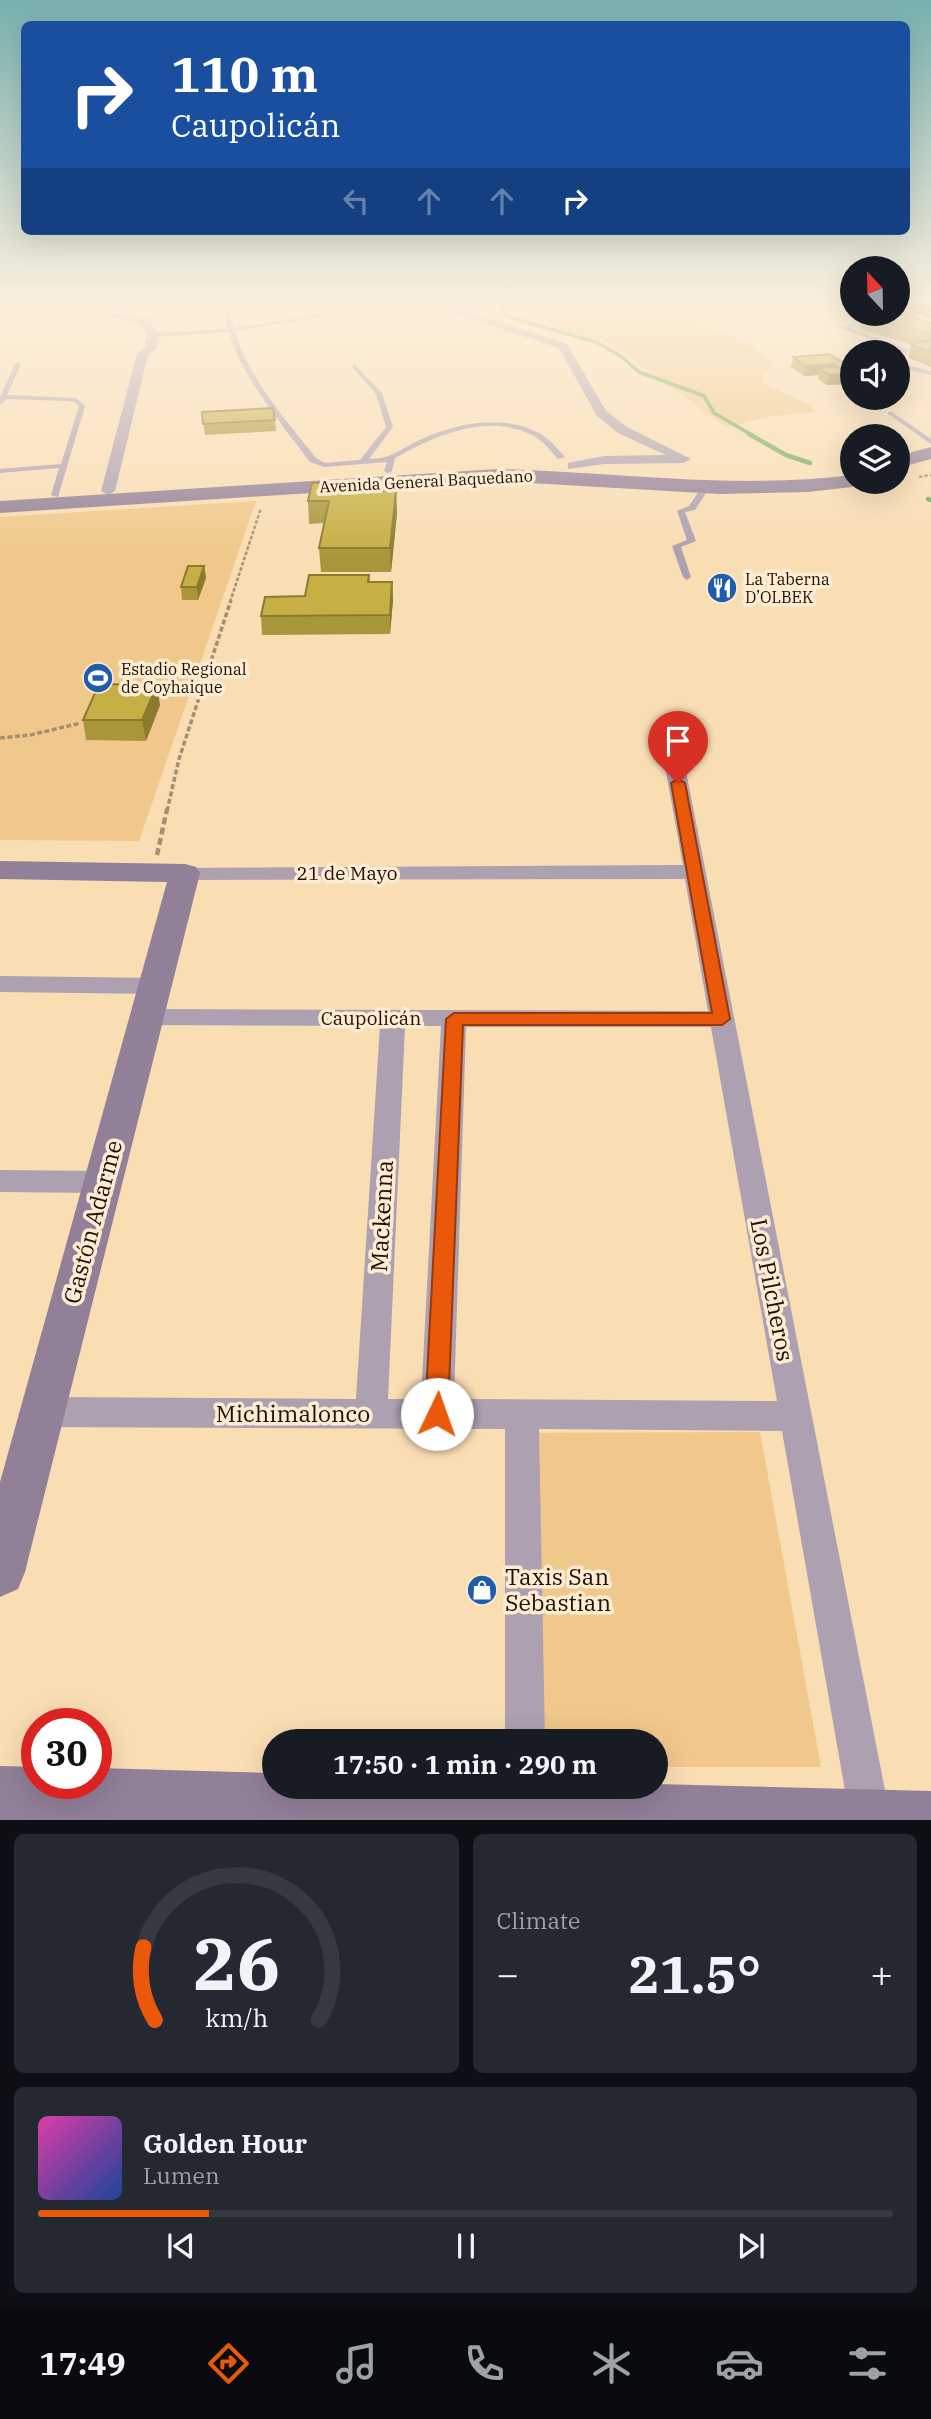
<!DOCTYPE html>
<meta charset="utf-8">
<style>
body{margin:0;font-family:"IBM Plex Serif",serif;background:#242831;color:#f1f3f6;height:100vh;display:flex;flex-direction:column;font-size:26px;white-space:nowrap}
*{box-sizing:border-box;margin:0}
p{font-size:23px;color:#9ea1a6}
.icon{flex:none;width:38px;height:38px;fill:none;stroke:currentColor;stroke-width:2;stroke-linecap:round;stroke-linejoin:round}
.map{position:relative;height:1820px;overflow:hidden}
.sheet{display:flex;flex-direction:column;gap:14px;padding:14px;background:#0d0f14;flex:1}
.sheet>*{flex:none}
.guide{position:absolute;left:21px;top:21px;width:889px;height:214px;border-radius:10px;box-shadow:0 7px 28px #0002;background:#1a4fa0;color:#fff;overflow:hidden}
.needle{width:46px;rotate:338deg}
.buttons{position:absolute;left:840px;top:256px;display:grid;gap:14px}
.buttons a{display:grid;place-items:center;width:70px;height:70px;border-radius:50%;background:#171b24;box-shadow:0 7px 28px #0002;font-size:35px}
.speed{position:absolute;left:21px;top:1708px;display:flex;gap:14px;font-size:35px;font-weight:700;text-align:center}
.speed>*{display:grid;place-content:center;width:91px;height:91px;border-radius:50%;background:#171b24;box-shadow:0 7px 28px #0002;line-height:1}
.speed .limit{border:10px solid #d22;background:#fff;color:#111}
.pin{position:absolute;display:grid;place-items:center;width:60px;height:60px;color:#fff;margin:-72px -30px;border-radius:50% 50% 50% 0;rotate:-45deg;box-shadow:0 0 7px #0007}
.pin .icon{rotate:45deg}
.me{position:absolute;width:77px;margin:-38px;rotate:3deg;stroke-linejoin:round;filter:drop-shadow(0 0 5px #0008)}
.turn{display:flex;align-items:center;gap:24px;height:147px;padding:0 35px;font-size:32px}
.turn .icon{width:91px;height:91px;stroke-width:2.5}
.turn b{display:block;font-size:49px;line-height:60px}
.lanes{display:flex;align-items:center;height:66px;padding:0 35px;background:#0003;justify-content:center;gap:35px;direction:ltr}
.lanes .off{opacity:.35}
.big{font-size:52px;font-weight:800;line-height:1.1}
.sheet .tile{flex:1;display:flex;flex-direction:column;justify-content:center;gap:10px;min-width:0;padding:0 24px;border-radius:10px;background:#242831}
.sheet .dial{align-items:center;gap:0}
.dial svg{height:182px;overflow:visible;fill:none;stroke:#363941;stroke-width:7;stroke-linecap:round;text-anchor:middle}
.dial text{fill:#f1f3f6;stroke:none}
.song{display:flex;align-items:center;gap:21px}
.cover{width:84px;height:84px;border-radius:10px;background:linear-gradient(135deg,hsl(320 70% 55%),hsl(220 70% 35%))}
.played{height:7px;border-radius:4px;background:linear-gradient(90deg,#ea580c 20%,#363941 20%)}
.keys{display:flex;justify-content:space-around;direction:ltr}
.heat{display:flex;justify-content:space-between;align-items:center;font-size:38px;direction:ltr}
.sheet .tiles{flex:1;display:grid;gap:14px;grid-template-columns:1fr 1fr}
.tile:last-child{grid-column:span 2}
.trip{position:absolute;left:262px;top:1729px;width:406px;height:70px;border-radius:35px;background:#171b24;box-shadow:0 7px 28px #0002;font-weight:800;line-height:70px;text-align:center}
.menu{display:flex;height:112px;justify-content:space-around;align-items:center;background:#090b0e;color:#9ea1a6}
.menu .icon{width:49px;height:49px}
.menu .selected{color:#ea580c}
.menu b{font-size:32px;color:#f1f3f6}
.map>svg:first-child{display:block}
.green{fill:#f1c88b}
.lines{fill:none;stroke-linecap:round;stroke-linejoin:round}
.stream-far1{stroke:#70a958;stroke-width:3.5}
.stream{stroke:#70a958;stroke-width:4.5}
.path-far2{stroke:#a58f70;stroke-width:2.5;stroke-dasharray:3.5 2;stroke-linecap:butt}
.path-far1{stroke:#a58f70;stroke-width:3.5;stroke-dasharray:5 2.5;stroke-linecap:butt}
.path{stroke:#a58f70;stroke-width:4.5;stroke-dasharray:7 3.5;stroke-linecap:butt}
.lane{fill:#aca0b1;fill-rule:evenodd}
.street{fill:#aca0b1;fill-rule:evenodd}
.secondary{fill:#927f98;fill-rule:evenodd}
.wall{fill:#aa963a}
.shaded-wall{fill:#8b7a30}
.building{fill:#c6af44;stroke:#8b7a30;stroke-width:2}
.route{fill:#ea580c;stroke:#983908;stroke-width:2}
.labels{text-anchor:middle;stroke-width:7;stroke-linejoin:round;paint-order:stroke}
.far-street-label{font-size:16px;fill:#1d1304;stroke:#fdecd3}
.far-poi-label{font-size:16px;fill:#1d1304;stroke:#fdecd3;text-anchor:start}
.street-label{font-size:19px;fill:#1d1304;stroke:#fdecd3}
.near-street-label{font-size:23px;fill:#1d1304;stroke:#fdecd3}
.near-poi-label{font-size:23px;fill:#1d1304;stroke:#fdecd3;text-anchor:start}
</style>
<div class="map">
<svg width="931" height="1821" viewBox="0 0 931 1821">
<rect width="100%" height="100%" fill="#f9ddb3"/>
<g class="green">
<path d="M493,302H629C681,327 729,321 773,363L762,376L763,383L810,405L817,412L773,416L726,427L611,344L550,325C530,300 523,307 493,302Z"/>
<path d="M256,501L139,841L0,840V517Z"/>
<path d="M760,1432L821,1767H656V1741H521L511,1433Z"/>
</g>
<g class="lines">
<path class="stream-far1" d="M502,302L504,313L512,318L596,342L622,357L639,372L704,396L714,413L752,435"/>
<g class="stream">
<path d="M749,434L786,455L810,463"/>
<path d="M928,499L931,500"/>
</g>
<g class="path-far2">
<path d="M868,397L881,406"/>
<path d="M919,477L931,475"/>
<path d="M870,486L903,481"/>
<path d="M230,602L261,508"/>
</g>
<g class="path-far1">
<path d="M0,738L30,735L81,723"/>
<path d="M167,811L179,759L231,600"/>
</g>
<path class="path" d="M157,855L167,809"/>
<g class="lane">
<path d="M226,302H232L231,319L234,328L312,315L347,302H356L313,319L235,331C248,378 286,420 316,458L325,463L360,460L386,427L376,394L352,367L354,364L382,393L393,427L369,459C374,458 380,459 385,457C397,454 411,443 424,438C460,422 505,414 541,434C550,440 558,449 565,457L558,459C551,451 544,442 534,436C489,412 436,435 395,458L392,471L388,473L384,471L387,462L324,467L310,462C282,424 242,378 229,332L152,337L149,335L152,333L228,329L226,319Z"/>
<path d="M875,315L880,316L849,328L908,349V351L898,357V352L901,350L840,328Z"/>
<path d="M18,362L21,364L7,395L76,398L85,406L58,497L51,495L59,468L0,473V469L61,464L79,406L74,402L67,401L6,399L3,403L0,404V397L15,364Z"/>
<path d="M898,363L931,371V375L898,367Z"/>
<path d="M888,412H892L931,439V444L888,414Z"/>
<path d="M703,485L710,487L695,510L685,512L696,541L681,547L691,577L687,580L683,577L672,546L687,540L677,511L689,506Z"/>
</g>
<g class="street">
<path d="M444,302H455L460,309L567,344L606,411L627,427L691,459L684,463L604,464L568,469V463L604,456L666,455L618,433L597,416L559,348L452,313Z"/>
<path d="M835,302L852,303V309L836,304Z"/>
<path d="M115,313L149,319L158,335L157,348L148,355L115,491L108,495L101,491L137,354L145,347L146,335L141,324L111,318L110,316Z"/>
<path d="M674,755L684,761L891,1821L850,1819L782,1431L539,1429L545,1741H505V1429L42,1427L30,1422L26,1412L30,1402L42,1397L356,1399L380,1026L147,1025L138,1023L135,1017L138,1011L147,1009L708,1011L685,879L185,880L177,878L174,873L177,868L683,865L664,761ZM405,1026H441L421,1399H388ZM466,1027H711L777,1401L454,1399Z"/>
<path d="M0,976L156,978L165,980L168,986L165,992L156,994L0,992Z"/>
<path d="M0,1170L103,1171L113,1174L117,1182L113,1190L103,1193L0,1192Z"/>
</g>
<g class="secondary">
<path d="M931,447V459L898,468V456Z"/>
<path d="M497,469C616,472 733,490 852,475V481H862L852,487L808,492L720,494L497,481L0,513V501Z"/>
<path d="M0,861L185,864L196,867L200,873L25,1572L18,1589L0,1597V1482L167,882L0,879Z"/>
<path d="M0,1766L37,1767V1783H96V1768L275,1773V1787H656V1784L931,1791V1821H0Z"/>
</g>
</g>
<g class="wall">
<path d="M898,302H931V319L924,317V313L913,315L906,312L907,309L898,310Z"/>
<path d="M861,315L931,323V367L909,358L911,344L859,329Z"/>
<path d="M793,357L852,364V388L846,384L827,385L818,379L819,375L804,376L791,367Z"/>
<path d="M202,412L275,420L276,431L205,435Z"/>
<path d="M343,483L344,491H396L397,513L391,572H321L319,548L324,523L309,524L308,501Z"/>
<path d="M204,566L206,578L198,600H182L181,587Z"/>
<path d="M369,575L370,582H392L393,600L390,634L262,635L261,616L305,596Z"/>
<path d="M160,705L146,741L86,740L83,720Z"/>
</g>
<g class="shaded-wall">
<path d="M901,302H909V304L908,303L907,309L899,311Z"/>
<path d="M927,302H931V310L925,308L924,313L913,315L915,305Z"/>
<path d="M833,364L832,374L819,368V375L804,376L805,366Z"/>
<path d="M901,369L899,379L898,380V370Z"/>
<path d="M847,373L846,384L827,385L829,375Z"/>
<path d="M396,491L397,513L391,572L390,548Z"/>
<path d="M204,566L206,578L198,600L197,587Z"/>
<path d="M392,582L393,600L390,634V615Z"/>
<path d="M157,685L160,705L146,741L142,720Z"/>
</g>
<g class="building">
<path d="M913,302H929L931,303L915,305L908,303Z"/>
<path d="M868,313H898L931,323V334L861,315Z"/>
<path d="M931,340V352L911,344Z"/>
<path d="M829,354L844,363L852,364V377L847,373L829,375L819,368L838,367L833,364L805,366L793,357Z"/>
<path d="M273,408L275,420L203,424L202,412Z"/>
<path d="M312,483H343L342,491H396L390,548H319L329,501H308Z"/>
<path d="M188,566H204L197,587H181Z"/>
<path d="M309,575H369L368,582H392L390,615L261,616L265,597L305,596Z"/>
<path d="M99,684L157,685L142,720H83Z"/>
</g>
<linearGradient id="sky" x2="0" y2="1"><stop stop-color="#78b0ae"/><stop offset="0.54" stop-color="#fcf0dd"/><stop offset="1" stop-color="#fcf0dd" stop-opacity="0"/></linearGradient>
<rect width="931" height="557" fill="url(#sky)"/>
<path class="route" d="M678,779L685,783L730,1019L722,1025H463L448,1414L445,1422L437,1425L428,1422L425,1414L446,1019L454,1013H712L671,783Z"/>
<defs>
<g id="restaurant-disc" transform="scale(1.575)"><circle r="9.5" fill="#1f5cae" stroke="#fdecd3"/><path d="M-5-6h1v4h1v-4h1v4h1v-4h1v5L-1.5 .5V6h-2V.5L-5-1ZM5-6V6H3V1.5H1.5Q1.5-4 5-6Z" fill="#fff"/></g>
<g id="stadium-disc" transform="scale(1.575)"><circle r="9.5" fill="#1f5cae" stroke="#fdecd3"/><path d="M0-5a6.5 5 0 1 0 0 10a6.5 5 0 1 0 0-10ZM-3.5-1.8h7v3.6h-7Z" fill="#fff"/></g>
<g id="shop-disc" transform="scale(1.575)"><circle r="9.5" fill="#1f5cae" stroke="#fdecd3"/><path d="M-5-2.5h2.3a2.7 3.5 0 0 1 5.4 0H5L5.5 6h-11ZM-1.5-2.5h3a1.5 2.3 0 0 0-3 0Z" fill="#fff"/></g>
</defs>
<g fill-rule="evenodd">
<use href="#restaurant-disc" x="722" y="588"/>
<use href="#stadium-disc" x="98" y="678"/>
<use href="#shop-disc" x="482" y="1590"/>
</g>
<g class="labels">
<g class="far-street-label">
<text transform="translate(426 481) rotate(-3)" y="6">Avenida General Baquedano</text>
</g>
<g class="far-poi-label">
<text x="745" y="585">La Taberna<tspan x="745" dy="18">D’OLBEK</tspan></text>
<text x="121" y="675">Estadio Regional<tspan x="121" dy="18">de Coyhaique</tspan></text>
</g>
<g class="street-label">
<text x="347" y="880">21 de Mayo</text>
<text x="371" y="1025">Caupolicán</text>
</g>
<g class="near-street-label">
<text transform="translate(382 1216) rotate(-87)" y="8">Mackenna</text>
<text transform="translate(93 1222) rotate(-75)" y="8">Gastón Adarme</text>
<text transform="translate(772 1290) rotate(79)" y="8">Los Pilcheros</text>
<text x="293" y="1422">Michimalonco</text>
</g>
<g class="near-poi-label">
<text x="505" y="1585">Taxis San<tspan x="505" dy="26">Sebastian</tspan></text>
</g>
</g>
</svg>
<div class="buttons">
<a><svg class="needle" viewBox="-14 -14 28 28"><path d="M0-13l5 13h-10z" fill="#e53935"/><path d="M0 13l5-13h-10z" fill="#9ea1a6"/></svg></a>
<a><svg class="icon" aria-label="sound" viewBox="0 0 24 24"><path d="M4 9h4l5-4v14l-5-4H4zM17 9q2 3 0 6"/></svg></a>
<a><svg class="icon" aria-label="layers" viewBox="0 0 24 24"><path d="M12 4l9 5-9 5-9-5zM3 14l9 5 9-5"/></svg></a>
</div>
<div class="speed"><div class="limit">30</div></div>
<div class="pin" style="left:678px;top:783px;background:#d93025"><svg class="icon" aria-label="arrive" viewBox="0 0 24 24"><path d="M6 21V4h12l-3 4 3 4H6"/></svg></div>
<svg class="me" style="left:437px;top:1414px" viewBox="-20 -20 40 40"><circle r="19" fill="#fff"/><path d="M0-13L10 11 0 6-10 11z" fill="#ea580c"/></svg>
<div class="trip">17:50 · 1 min · 290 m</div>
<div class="guide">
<div class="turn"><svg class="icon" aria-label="right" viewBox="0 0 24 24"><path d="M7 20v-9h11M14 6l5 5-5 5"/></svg><div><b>110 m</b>Caupolicán</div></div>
<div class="lanes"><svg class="icon off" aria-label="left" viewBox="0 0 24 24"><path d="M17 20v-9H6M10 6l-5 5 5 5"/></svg><svg class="icon off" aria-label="ahead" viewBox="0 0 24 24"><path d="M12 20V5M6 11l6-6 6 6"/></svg><svg class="icon off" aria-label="ahead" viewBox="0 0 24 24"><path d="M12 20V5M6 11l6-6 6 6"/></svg><svg class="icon" aria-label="right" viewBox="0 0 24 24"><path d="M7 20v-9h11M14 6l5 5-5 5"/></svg></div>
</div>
</div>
<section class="sheet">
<div class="tiles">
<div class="tile dial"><svg viewBox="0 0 100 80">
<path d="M14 69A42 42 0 1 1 86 69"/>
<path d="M14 69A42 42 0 0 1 9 37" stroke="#ea580c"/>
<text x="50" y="56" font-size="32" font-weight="700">26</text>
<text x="50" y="72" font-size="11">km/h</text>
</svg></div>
<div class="tile"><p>Climate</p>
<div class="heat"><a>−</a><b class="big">21.5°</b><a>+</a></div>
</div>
<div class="tile">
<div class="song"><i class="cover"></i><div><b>Golden Hour</b><p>Lumen</p></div></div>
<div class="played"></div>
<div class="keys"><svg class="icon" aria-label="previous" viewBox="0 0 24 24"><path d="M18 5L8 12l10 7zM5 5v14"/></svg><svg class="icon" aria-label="pause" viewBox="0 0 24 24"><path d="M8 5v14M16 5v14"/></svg><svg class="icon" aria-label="next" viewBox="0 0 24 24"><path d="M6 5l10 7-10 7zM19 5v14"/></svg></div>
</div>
</div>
</section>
<nav class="menu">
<b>17:49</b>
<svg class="icon selected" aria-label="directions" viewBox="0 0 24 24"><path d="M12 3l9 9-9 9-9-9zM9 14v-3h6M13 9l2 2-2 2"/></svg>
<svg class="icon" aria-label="music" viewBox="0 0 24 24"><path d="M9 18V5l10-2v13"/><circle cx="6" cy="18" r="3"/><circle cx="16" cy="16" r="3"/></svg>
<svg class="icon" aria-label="phone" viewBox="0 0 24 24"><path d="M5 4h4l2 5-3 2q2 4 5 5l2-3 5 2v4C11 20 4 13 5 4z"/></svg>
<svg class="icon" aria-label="climate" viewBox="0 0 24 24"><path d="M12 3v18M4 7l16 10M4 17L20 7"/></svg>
<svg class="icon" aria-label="car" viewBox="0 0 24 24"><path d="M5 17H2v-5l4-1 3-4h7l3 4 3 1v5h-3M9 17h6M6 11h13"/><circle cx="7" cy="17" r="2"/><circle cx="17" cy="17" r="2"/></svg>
<svg class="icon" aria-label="filters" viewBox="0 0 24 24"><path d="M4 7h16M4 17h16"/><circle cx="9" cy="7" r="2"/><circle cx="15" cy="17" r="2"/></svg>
</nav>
